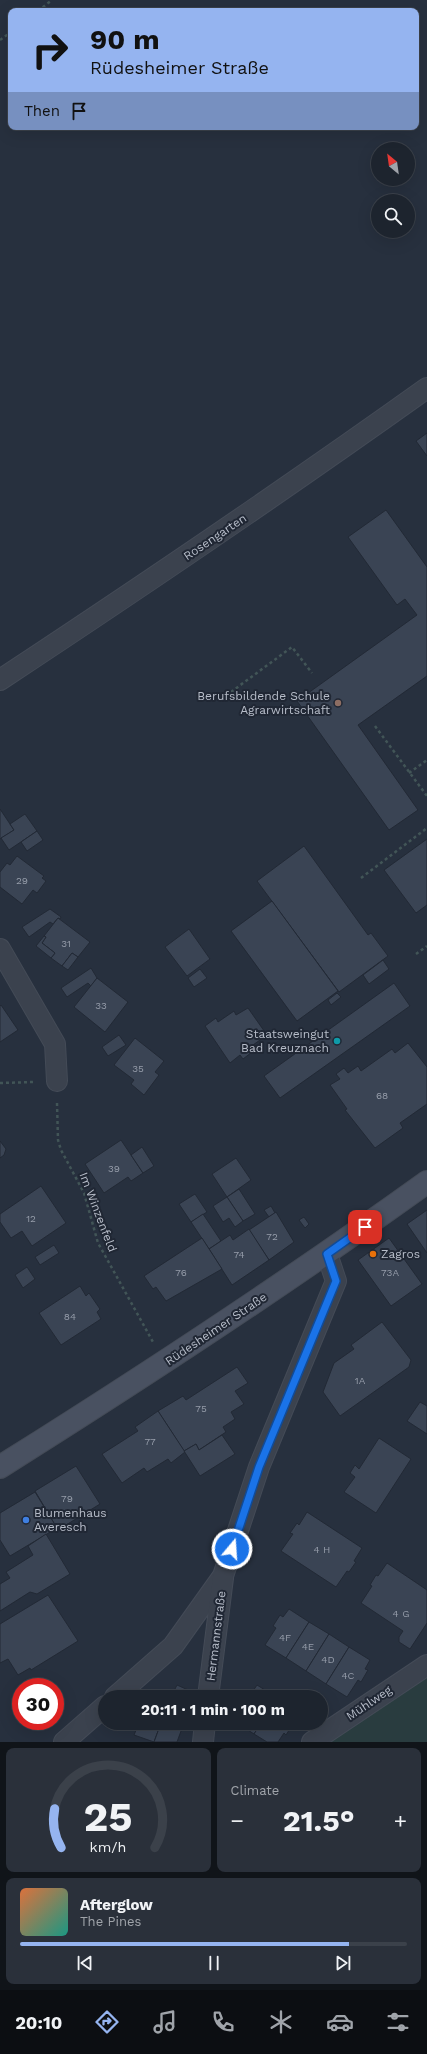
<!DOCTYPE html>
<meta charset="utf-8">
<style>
body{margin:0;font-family:"Work Sans",sans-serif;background:#2a303a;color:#f1f3f6;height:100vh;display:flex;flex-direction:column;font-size:15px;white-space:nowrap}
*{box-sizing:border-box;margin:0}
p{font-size:13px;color:#a0a4aa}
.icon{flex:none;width:22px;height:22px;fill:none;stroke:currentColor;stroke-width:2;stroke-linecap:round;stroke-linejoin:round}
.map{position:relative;height:1742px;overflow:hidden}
.panel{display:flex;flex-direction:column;gap:6px;padding:6px;background:#101419;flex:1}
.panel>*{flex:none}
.top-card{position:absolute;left:8px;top:8px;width:411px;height:122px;border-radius:8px;box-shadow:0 4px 16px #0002,0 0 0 1px #3b414a;background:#95b4f0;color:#111;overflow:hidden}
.needle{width:26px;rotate:331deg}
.fabs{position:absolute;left:371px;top:142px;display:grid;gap:8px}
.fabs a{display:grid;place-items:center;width:44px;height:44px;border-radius:50%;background:#1d242e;box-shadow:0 4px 16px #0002,0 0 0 1px #3b414a;font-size:20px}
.speed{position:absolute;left:12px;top:1678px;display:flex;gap:8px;font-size:20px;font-weight:700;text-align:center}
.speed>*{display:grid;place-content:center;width:52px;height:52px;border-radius:50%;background:#1d242e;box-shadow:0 4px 16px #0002,0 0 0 1px #3b414a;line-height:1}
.speed .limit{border:6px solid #d22;background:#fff;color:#111}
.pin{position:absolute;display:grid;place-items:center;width:34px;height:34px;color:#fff;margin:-17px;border-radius:8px;box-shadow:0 2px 6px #0006}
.me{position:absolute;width:44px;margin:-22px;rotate:18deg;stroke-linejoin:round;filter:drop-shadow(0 0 3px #0008)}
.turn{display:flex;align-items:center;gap:14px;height:84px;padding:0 16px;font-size:18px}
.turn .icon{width:52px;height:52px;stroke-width:2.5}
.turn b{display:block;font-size:28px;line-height:34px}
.then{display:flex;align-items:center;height:38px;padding:0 16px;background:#0003;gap:8px;font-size:15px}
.big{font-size:30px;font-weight:700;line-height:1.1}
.panel .tile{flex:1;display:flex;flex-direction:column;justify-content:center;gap:6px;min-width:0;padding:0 14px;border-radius:8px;background:#2a303a}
.panel .dial{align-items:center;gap:0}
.dial svg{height:104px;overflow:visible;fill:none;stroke:#3b414a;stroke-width:7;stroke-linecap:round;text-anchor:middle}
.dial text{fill:#f1f3f6;stroke:none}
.song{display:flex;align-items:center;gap:12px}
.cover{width:48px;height:48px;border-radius:6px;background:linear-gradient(135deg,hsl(20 70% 55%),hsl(170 70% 35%))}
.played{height:4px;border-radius:2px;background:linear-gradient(90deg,#95b4f0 85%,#3b414a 85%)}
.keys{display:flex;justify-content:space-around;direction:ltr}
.heat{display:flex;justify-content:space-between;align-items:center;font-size:22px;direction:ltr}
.panel .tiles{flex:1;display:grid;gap:6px;grid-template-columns:1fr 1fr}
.tile:last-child{grid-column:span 2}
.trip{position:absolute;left:98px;top:1690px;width:230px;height:40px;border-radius:20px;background:#1d242e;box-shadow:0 4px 16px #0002,0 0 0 1px #3b414a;font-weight:700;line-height:40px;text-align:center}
.dock{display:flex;height:64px;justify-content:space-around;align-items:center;background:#0c0e12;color:#a0a4aa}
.dock .icon{width:28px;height:28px}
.dock .on{color:#95b4f0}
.dock b{font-size:18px;color:#f1f3f6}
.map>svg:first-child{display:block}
.green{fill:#293c3f}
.building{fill:#3a4454;stroke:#222935}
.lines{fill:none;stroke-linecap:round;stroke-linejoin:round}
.street-casing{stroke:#444b57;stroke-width:22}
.secondary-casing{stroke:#444b57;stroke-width:24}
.path{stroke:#425557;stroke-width:2.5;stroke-dasharray:3 3;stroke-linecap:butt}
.street{stroke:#3b424e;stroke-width:20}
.secondary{stroke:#495161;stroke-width:22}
.route-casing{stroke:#114b97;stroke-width:10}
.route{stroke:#1a73e8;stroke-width:7}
.education-dot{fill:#8d6e63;stroke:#202734;stroke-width:1.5}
.culture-dot{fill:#0f9aa8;stroke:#202734;stroke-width:1.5}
.food-dot{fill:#e8710a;stroke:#202734;stroke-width:1.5}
.shop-dot{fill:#3f7fe0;stroke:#202734;stroke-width:1.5}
.labels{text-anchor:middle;stroke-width:4;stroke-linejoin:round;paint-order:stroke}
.number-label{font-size:10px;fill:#969daa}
.street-label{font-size:12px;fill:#b7bdc9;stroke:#202734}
.poi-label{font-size:12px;fill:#b7bdc9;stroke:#202734;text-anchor:end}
</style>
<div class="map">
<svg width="427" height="1742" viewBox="0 0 427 1742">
<rect width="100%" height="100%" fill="#27303e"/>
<path class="green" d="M427,1675V1742H327Z"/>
<g class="building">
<path d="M427,433V456L416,441Z"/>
<path d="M386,510L427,567V676L358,725L418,810L389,830L297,701L417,615L405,599L397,605L348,537Z"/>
<path d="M0,809L14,830L0,839Z"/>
<path d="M25,814L37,831L9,850L1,838L14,830L10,824Z"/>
<path d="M37,831L43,840L27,851L21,842Z"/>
<path d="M427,839V905L416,913L384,870Z"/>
<path d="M304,846L368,935L371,933L388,956L339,992L257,881Z"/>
<path d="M17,856L44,876L42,878L46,881L37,893L33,890L22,904L0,887V872L7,863L10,865Z"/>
<path d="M272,901L338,991L297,1021L231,931Z"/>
<path d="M50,909L61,917L60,919L58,918L53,924L50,922L29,937L22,927Z"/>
<path d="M58,918L90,942L78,957L72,953L62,966L51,958L55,953L42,943L46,937L44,936Z"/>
<path d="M189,929L210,959L187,976L165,947Z"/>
<path d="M44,936L46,937L42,943L55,953L51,958L36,946Z"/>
<path d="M72,953L78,957L68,970L62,966Z"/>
<path d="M383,960L389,969L369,984L363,975Z"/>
<path d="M91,968L97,978L91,986L88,983L67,997L61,988Z"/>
<path d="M200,969L207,978L194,987L188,978Z"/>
<path d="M97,978L128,1002L105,1032L74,1007Z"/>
<path d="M394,983L410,1006L280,1098L264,1076Z"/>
<path d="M337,993L341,997L331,1005L328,1000Z"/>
<path d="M1,1005L18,1030L0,1042V1006Z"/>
<path d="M248,1008L267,1035L253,1045L256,1049L243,1059L240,1055L230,1063L205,1026L216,1018L218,1022L234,1011L236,1015Z"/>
<path d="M119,1035L126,1045L108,1056L102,1047Z"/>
<path d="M135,1038L164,1061L155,1072L159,1075L144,1095L131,1084L134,1080L114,1065Z"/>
<path d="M408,1043L427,1067V1104L400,1123L403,1128L375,1148L345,1110L347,1109L330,1085L340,1079L336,1074L344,1068L348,1073L358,1066L361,1071L392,1049L395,1053Z"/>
<path d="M121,1140L143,1173L131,1181L128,1177L104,1193L85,1164Z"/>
<path d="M0,1141L6,1149L4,1155L0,1158Z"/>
<path d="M142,1147L154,1166L143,1173L131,1155Z"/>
<path d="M236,1158L251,1180L227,1197L212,1174Z"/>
<path d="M41,1186L66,1223L32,1246L22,1231L11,1238L0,1222V1214Z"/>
<path d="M239,1189L255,1214L243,1221L227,1197Z"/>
<path d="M195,1194L207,1212L191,1222L179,1204Z"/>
<path d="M227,1197L243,1221L235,1227L229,1218L223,1222L213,1206Z"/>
<path d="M271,1206L275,1213L269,1217L264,1210Z"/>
<path d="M427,1210V1253L407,1224Z"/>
<path d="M276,1212L294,1242L269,1260L249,1230Z"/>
<path d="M203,1214L221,1241L209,1249L191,1222Z"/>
<path d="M304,1217L309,1224L305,1228L299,1220Z"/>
<path d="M249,1229L269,1260L232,1285L209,1249L230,1235L233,1240Z"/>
<path d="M202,1238L222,1269L166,1301L156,1287L153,1289L144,1276Z"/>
<path d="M389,1238L422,1284L391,1306L358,1260Z"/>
<path d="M54,1245L59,1253L40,1265L35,1257Z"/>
<path d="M27,1267L35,1279L23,1288L15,1275Z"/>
<path d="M80,1286L86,1296L89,1293L100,1309L97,1312L101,1319L61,1345L39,1313Z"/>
<path d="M382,1322L411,1360L409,1367L340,1416L323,1392L334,1363L354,1349L351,1345Z"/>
<path d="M237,1367L248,1383L235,1391L244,1404L231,1412L235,1419L223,1427L226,1432L199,1450L196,1444L184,1451L158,1411L183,1396L186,1400Z"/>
<path d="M420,1402L427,1406V1434L407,1421Z"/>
<path d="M158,1411L185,1452L171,1463L168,1459L147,1472L144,1468L122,1483L102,1454L138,1431L135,1427Z"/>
<path d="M222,1435L235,1454L200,1476L184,1451L196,1444L199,1450Z"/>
<path d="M379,1438L411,1459L376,1513L344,1492L355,1477L350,1473L355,1465L359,1469Z"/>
<path d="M76,1466L100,1504L58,1530L35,1491Z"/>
<path d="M35,1492L57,1528L10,1556L0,1540V1513Z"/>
<path d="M307,1512L362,1548L354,1561L356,1562L349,1572L347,1571L336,1587L281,1551L293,1534L290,1533L297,1523L299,1525Z"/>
<path d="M46,1534L70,1574L37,1594L30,1592L0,1611V1584L10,1578L6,1572L33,1555L28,1546Z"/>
<path d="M387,1563L427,1590V1623L410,1649L399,1642V1637L403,1631L361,1603L372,1586L370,1585L376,1575L378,1576Z"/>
<path d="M48,1595L78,1641L31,1670L30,1668L18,1675L8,1659L0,1663V1624Z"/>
<path d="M289,1609L309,1622L286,1658L265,1645L276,1628L273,1626L280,1615L283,1617Z"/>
<path d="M309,1622L329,1634L306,1671L286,1658Z"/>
<path d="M329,1634L349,1647L326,1684L306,1671Z"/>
<path d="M349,1647L370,1660L365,1669L368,1670L361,1682L358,1680L347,1697L326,1684Z"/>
<path d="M177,1685L197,1694L196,1697H171Z"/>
<path d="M257,1685L276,1697H245L246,1695L249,1697Z"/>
<path d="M139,1723H161L154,1742L134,1735Z"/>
<path d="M161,1723H184L177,1742H154Z"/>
<path d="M237,1723H261L254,1734Z"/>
<path d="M261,1723H291L293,1724L286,1735L284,1733L278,1742H267L254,1734Z"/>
</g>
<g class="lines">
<g class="street-casing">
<g id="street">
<path d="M0,680C144,585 287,488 427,388"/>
<path d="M0,949L55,1044L57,1081"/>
<path d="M115,1697L173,1646L223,1576L259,1467L336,1281L327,1254"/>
<path d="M208,1697L223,1578"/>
<path d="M64,1742L105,1706"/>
<path d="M203,1742L205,1723"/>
<path d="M312,1742L427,1665"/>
</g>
</g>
<g class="secondary-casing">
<path id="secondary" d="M0,1467C145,1376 288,1282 427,1182"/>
</g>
<g class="path">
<path d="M38,11L52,0"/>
<path d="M0,40L11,32"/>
<path d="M231,692L292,647L312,673"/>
<path d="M375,726L427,796"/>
<path d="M409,773L427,760"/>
<path d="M361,878L427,828"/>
<path d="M416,954L427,946"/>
<path d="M0,1083L34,1082"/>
<path d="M57,1103L58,1140L61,1150L84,1193L98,1243L153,1342"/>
</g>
<use href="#street" class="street"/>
<use href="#secondary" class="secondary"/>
</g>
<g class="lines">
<g class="route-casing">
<path id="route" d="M232,1549L259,1467L336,1281L327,1254L365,1227"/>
</g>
<use href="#route" class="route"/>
</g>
<circle class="education-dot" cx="338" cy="703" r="4"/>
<circle class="culture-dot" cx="337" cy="1041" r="4"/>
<circle class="food-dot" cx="373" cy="1254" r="4"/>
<circle class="shop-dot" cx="26" cy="1520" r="4"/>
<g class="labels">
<g class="number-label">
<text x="22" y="884">29</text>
<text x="66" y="947">31</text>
<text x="101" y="1009">33</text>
<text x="138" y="1072">35</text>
<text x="382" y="1099">68</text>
<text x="114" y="1172">39</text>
<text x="31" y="1222">12</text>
<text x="272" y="1240">72</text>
<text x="239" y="1258">74</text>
<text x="181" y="1276">76</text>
<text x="390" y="1276">73A</text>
<text x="70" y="1320">84</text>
<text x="360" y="1384">1A</text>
<text x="201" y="1412">75</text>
<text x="150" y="1445">77</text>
<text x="67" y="1502">79</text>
<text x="322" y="1553">4 H</text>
<text x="401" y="1617">4 G</text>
<text x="285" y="1641">4F</text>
<text x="308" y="1650">4E</text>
<text x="328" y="1663">4D</text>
<text x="348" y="1679">4C</text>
</g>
<g class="street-label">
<text transform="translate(215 537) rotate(-34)" y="4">Rosengarten</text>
<text transform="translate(98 1212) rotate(69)" y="4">Im Winzenfeld</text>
<text transform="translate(216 1329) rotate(-34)" y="4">Rüdesheimer Straße</text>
<text transform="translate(216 1636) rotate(-83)" y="4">Hermannstraße</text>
<text transform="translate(369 1703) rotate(-34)" y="4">Mühlweg</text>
</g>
<g class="poi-label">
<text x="330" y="700">Berufsbildende Schule<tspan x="330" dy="14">Agrarwirtschaft</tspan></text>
<text x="329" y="1038">Staatsweingut<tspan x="329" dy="14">Bad Kreuznach</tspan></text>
<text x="381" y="1258" text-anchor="start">Zagros</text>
<text x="34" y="1517" text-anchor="start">Blumenhaus<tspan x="34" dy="14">Averesch</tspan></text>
</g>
</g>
</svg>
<div class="fabs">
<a><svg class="needle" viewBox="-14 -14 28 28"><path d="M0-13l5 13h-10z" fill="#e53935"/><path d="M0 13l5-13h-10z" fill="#a0a4aa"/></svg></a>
<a><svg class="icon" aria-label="search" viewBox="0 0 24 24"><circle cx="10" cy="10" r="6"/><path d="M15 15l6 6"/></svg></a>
</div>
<div class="speed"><div class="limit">30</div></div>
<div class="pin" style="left:365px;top:1227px;background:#d93025"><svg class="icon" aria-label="arrive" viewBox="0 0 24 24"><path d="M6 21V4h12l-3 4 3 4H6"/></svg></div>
<svg class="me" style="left:232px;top:1549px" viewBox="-20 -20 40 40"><circle r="17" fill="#1a73e8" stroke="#fff" stroke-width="3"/><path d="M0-11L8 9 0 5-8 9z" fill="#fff"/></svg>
<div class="trip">20:11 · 1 min · 100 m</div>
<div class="top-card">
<div class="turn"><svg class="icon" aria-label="right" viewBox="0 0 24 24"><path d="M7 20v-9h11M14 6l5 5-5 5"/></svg><div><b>90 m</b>Rüdesheimer Straße</div></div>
<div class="then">Then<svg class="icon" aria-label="arrive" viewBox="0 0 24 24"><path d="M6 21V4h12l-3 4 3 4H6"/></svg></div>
</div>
</div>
<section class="panel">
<div class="tiles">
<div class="tile dial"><svg viewBox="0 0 100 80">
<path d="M14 69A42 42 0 1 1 86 69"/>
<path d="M14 69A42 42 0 0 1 9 39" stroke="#95b4f0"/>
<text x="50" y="56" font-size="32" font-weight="700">25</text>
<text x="50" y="72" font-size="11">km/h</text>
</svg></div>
<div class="tile"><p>Climate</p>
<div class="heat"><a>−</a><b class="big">21.5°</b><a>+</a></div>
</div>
<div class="tile">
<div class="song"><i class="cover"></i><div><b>Afterglow</b><p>The Pines</p></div></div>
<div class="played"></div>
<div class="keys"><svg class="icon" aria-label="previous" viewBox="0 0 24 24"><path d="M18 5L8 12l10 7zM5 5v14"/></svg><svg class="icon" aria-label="pause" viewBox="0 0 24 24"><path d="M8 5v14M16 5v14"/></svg><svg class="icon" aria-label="next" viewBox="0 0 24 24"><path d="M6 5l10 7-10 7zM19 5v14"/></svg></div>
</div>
</div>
</section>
<nav class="dock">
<b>20:10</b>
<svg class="icon on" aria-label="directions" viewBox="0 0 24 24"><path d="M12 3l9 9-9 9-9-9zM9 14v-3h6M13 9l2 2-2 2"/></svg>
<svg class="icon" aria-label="music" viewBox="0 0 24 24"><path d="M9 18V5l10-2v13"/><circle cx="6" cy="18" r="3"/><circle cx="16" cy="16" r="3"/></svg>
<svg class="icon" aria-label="phone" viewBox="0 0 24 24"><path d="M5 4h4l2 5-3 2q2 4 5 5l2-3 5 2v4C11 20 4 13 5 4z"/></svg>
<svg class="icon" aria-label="climate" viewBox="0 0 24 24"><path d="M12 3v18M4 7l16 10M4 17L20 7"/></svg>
<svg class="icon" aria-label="car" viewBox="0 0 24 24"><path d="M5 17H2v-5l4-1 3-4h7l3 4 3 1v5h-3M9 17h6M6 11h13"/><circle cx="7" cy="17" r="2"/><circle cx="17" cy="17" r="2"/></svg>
<svg class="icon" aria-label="filters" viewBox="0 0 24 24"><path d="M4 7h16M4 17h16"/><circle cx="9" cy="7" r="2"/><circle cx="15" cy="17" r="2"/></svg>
</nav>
